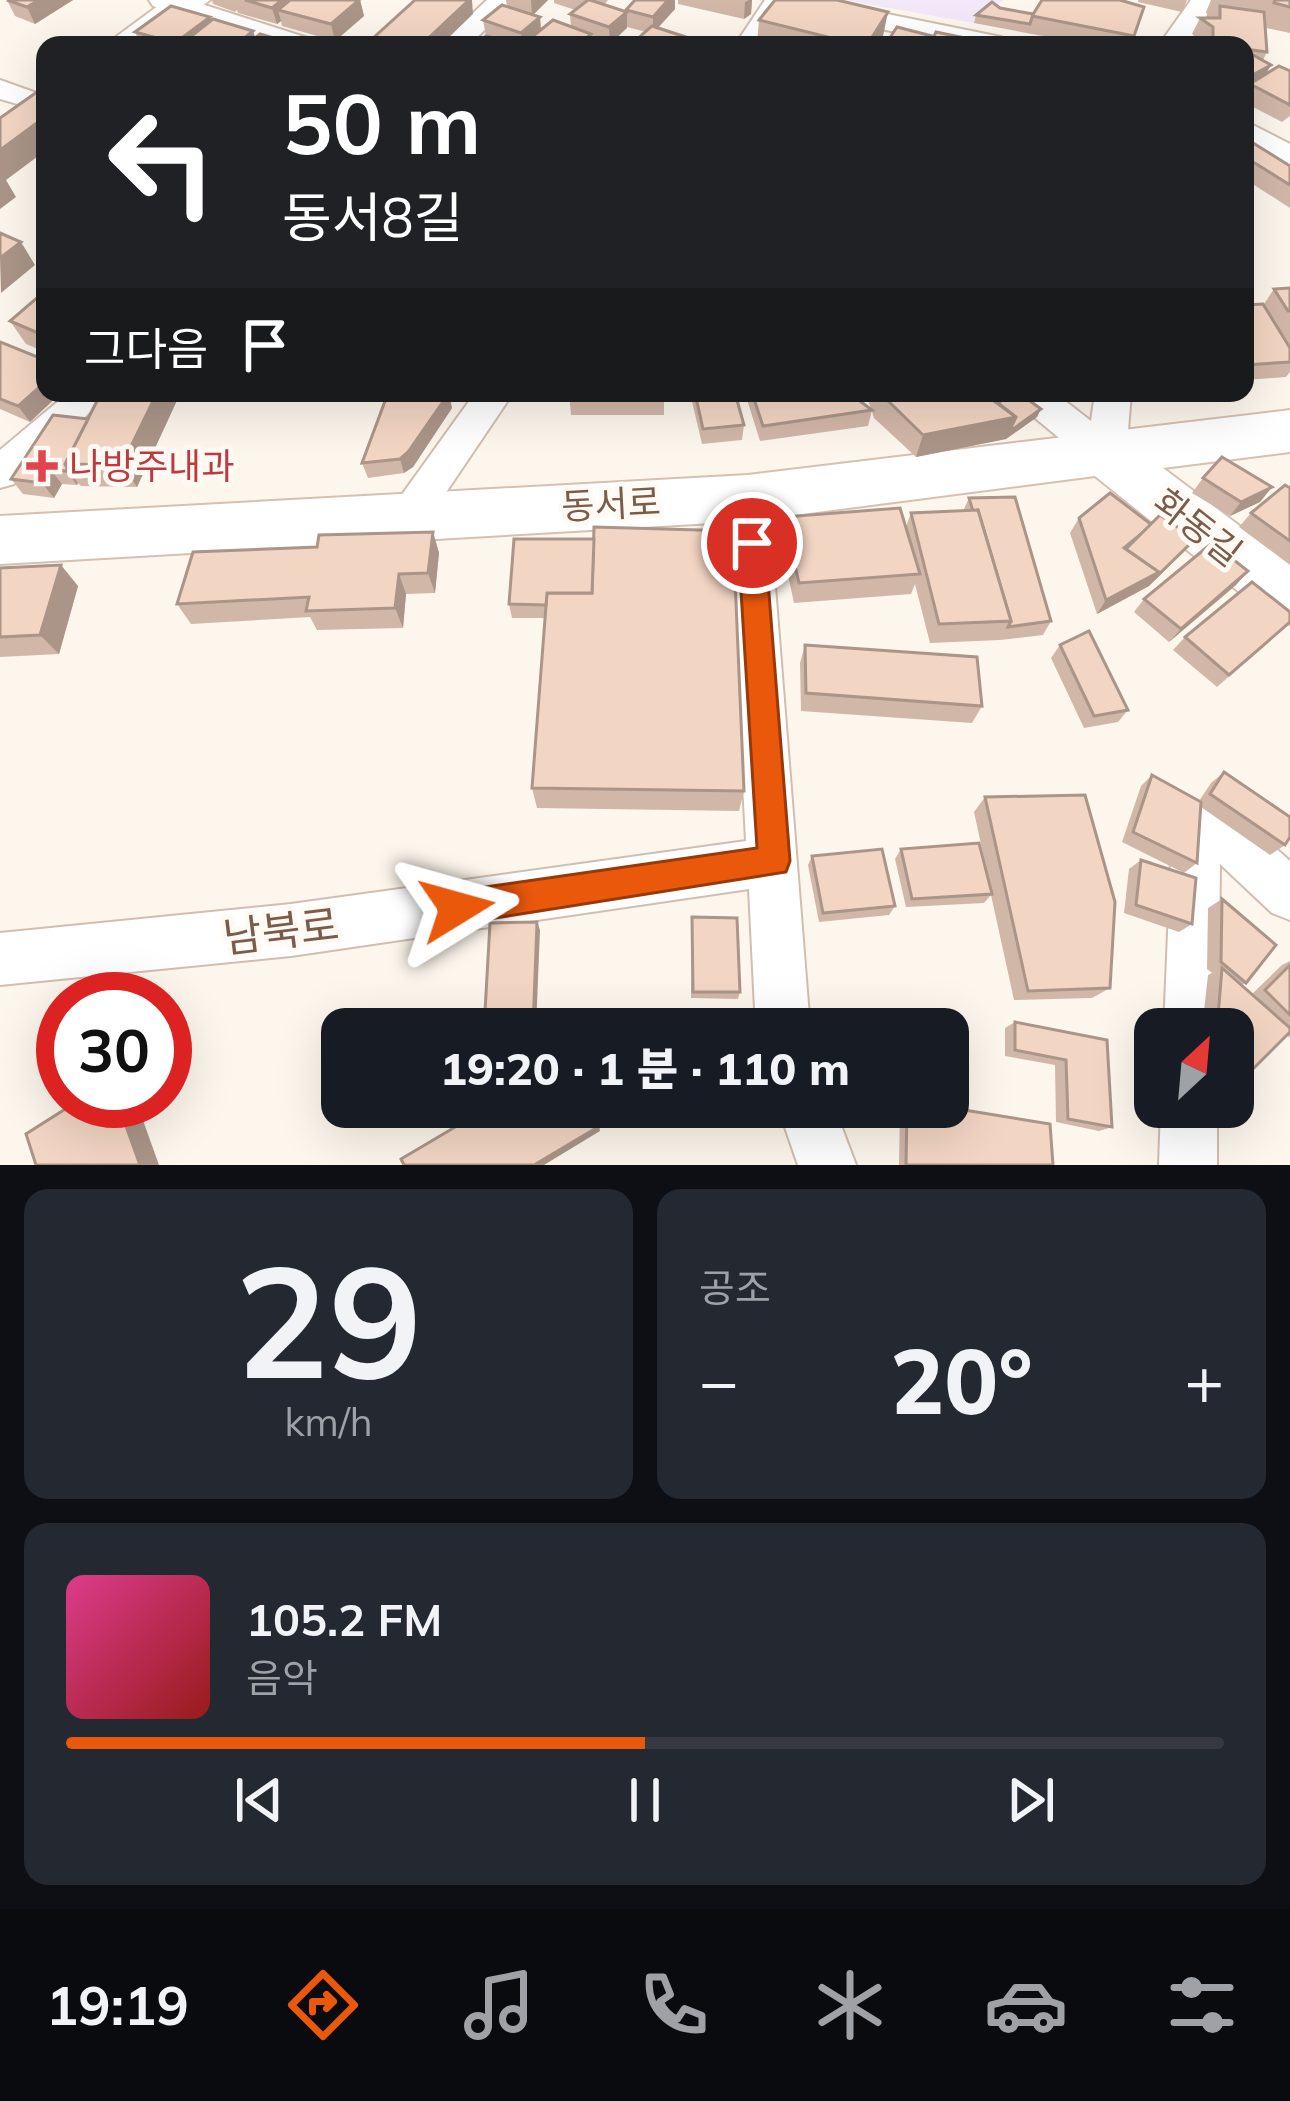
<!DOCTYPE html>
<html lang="ko">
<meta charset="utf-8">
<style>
body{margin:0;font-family:Mulish,"Noto Sans KR",sans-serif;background:#242831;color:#f1f3f6;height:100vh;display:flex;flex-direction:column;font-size:45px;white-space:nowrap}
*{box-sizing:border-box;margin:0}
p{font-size:39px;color:#9ea1a6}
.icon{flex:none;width:66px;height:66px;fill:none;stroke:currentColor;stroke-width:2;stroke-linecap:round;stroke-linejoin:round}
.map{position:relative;height:1165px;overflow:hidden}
.details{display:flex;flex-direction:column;gap:24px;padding:24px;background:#0d0f14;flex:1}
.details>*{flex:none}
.hud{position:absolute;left:36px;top:36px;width:1218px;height:366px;border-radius:24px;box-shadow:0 12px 48px #0002;background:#202124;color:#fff;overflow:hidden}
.needle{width:78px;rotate:26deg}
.buttons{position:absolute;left:1134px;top:1008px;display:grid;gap:24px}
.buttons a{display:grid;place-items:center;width:120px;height:120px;border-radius:24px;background:#171b24;box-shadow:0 12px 48px #0002;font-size:60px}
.speed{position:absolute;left:36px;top:972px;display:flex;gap:24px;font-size:60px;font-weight:700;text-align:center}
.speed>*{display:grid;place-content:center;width:156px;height:156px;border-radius:50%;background:#171b24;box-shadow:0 12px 48px #0002;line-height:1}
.speed .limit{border:18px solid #d22;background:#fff;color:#111}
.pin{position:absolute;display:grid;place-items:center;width:102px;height:102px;color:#fff;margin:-51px;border:6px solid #fff;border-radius:50%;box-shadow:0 3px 12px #0007}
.me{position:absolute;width:132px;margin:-66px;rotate:82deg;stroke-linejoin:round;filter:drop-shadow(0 0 9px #0008)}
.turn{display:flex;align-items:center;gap:42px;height:252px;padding:0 48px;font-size:54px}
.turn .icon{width:156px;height:156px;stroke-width:2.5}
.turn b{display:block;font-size:84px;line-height:102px}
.then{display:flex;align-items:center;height:114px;padding:0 48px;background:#0003;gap:24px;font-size:45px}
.big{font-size:90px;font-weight:800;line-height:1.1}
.details .widget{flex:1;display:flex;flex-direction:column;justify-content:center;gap:18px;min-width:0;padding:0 42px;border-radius:24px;background:#242831}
.details .dial{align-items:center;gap:0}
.dial b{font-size:156px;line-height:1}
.song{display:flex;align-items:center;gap:36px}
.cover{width:144px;height:144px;border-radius:18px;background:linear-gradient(135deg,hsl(330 70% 55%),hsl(0 70% 35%))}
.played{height:12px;border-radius:6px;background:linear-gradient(90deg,#ea580c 50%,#363941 50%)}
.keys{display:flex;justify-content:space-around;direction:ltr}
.heat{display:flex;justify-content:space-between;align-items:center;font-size:66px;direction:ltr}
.details .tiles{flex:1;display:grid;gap:24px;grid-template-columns:1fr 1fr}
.widget:last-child{grid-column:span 2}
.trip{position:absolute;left:321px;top:1008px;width:648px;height:120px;border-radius:24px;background:#171b24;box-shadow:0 12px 48px #0002;font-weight:800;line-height:120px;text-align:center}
.dock{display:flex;height:192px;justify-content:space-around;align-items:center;background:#090b0e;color:#9ea1a6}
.dock .icon{width:84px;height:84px}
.dock .selected{color:#ea580c}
.dock b{font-size:54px;color:#f1f3f6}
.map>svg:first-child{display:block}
.education{fill:#f3e8fa}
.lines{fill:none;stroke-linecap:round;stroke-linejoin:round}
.street-casing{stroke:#d1beb0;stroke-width:4}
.secondary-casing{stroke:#d6c0b0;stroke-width:4}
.street{fill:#fff;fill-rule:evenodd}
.secondary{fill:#fff;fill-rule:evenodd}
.wall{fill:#d1b7a8}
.shaded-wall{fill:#aa9588}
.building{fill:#f3d5c3;stroke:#aa9588;stroke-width:3}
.route{fill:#ea580c;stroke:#983908;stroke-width:3}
.health-dot{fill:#e0444e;stroke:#fffaf3;stroke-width:4.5}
.labels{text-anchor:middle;stroke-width:10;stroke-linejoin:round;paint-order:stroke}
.health-label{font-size:36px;fill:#be3a42;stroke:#fffaf3;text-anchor:start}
.street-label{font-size:36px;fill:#7a5c4d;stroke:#fffaf3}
.near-street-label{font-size:42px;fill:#7a5c4d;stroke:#fffaf3}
</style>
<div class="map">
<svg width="1290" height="1165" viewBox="0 0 1290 1165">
<rect width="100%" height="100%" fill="#fdf6ec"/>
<path class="education" d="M844,0H1003L974,23Z"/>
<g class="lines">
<g class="street-casing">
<g id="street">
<path d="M149,0H189L311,39L315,45H273L153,6Z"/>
<path d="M487,0H516L469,45H439Z"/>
<path d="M765,0H818L1001,37L1015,45H960L787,10L763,45H735Z"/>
<path d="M1191,0H1217L1187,45H1159Z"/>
<path d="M0,80L45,96V112L0,99Z"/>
<path d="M1245,121L1290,144V166L1245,143Z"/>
<path d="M68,393H110L14,484L0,488V450Z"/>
<path d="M475,393H513L424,525L410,530L396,525L390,514L396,503Z"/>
<path d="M1012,393H1055L1091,421L1095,393H1131L1126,455L1121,466L1107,470L1093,466L1017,403Z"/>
<path d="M748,482L762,487L768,498L810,1029H756L749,889L291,956L0,985V933L291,904L746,841L728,498L734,487Z"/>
<path d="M1213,802L1230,808L1290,861V920L1272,913L1220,864L1218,1029H1164L1172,836L1179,819Z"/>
<path d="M778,1107H834L856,1165H798Z"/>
<path d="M1161,1107H1217V1165H1159Z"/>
</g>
</g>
<g class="secondary-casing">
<g id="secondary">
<path d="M166,0H210L151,45H105Z"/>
<path d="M1290,410V452L1163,468L1290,564V624L1269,616L1095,476L748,521L0,564V516L748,475Z"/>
</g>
</g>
<use href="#street" class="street"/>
<use href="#secondary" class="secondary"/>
</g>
<g class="wall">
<path d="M7,0H73L35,24L15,16Z"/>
<path d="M212,0H360L364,16L335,41L282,26L281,21L277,24L238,13L237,10L235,12L213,4Z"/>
<path d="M506,0H548L533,15L540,17L541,30L571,27L570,14L575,10L554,3V0H608L604,5L626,12L635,0H675V9L658,28L692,39V45H635V41L646,32L627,27L610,44L591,37L592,45H476L486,36L483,20L507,6Z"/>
<path d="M678,0H752L751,14L744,19L678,4Z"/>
<path d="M1138,0H1187L1182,12L1138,2Z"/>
<path d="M1211,0H1290V33L1266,28L1267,52L1263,60L1266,74L1290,71V116L1282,122L1245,103L1247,90L1245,91V45H1205L1192,34L1200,18H1214L1208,17L1206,12Z"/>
<path d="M1144,7L1130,45H1091L974,23L976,15L1000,8L1033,14Z"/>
<path d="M210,17L211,21L256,38L297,45H141L135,32Z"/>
<path d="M759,20L883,36L878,45H762L757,44Z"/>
<path d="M1245,138L1290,166V208L1245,179Z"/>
<path d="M1290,288V372L1286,377L1245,380V305L1264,304L1274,289Z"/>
<path d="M45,291V352L26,344L10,321Z"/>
<path d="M0,342L30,422L0,409Z"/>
<path d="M101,393H177L179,396L137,487L81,486L78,483L77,485L62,484L54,498L23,494L11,479L88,419Z"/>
<path d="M569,393H664V415H571Z"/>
<path d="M690,393H735L744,425L742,440L702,444Z"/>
<path d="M745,393H849L872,410L868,426L760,441Z"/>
<path d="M866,393H1019L1037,417L1006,439L916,457L874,418Z"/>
<path d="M452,408L413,467L404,473L368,478L362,463Z"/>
<path d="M1203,478L1272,487L1260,502L1230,516L1192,493Z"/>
<path d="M1290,488V565L1239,527L1251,513Z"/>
<path d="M969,498L1051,621L1043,635L1000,640L930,643L915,584L911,594L794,603L780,538L784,517L906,527L911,513L963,511Z"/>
<path d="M1079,518L1151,524L1190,546L1149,586L1097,614L1070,533Z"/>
<path d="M433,532L439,553L435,593L406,594L403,628L317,630L310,617L191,624L177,604L317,547Z"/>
<path d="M514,539L744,791L739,811L537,808L532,788L545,618H512L509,604Z"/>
<path d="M0,568L78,586L59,654L0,657Z"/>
<path d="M1248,571L1236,585L1169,642L1134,612L1144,599Z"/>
<path d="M1290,623L1217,687L1173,650L1185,637Z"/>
<path d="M805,645L982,706L972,723L801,711L800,663Z"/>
<path d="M1060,645L1128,710L1118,722L1084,728L1051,658Z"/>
<path d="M1224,772L1285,845L1270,855L1201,807L1197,863L1184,873L1122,842L1141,786L1152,775L1199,801L1211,783Z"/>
<path d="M985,797L1110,988L1092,998L1014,1000L991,895L984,903L906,907L895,859L901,849L987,872L974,812Z"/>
<path d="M812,856L895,906L889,915L819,922L808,865Z"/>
<path d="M1141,860L1192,924L1179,932L1124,913L1129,869Z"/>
<path d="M1222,899L1246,983L1241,985L1252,994L1282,965L1290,961V1038L1287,1035L1254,1068L1238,1073L1233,1069V1029H1202L1208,975L1212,973L1207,969L1208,908Z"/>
<path d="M692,917L740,992L738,999L691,998Z"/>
<path d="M1015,1022L1107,1040L1112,1127L1099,1131L1056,1122L1055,1065L1005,1056V1028Z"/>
<path d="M900,1107H946L1053,1165H899Z"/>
</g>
<g class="shaded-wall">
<path d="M39,0H73L35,24L27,7Z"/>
<path d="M282,0H307L278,10L281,21L277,24L272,8Z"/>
<path d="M360,0L364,16L335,41L331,24Z"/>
<path d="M469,0H472L473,14L441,45H421Z"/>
<path d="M531,0H548L532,16Z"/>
<path d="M668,0H675V9L653,33V17Z"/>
<path d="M749,0H752L751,14L744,19L745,2Z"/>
<path d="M627,12V28L610,44L609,27Z"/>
<path d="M888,12L883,36L878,45H867Z"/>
<path d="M210,17L216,33L200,45H176L175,43Z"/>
<path d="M540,17L541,34L522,45L521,33Z"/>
<path d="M253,31L258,45H236Z"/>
<path d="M591,34L592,45H578Z"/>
<path d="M1271,65L1262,81L1250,84L1245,91V79Z"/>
<path d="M45,117V151L6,180L16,197L0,209V150Z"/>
<path d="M21,242L35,265L1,293L0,258Z"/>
<path d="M45,382V393H61L30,422L18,406Z"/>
<path d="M157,393H177L179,396L137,487L122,465Z"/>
<path d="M449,393L452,408L413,467L404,473L400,459Z"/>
<path d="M997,393H1015L988,415L990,398Z"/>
<path d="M1041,409L1037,417L1006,439L916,457L923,435Z"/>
<path d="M67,468L78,483L77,485L66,471Z"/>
<path d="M50,469L62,484L54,498L42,483Z"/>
<path d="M1272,487L1260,502L1230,516L1241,502Z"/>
<path d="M433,532L439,553L435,593L428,573Z"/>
<path d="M1195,539L1149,586L1097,614L1106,600Z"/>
<path d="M61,565L78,586L59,654L40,635Z"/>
<path d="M1248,571L1236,585L1169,642L1181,629Z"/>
<path d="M399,574L406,594L403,628L395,608Z"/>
<path d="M537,922L540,930L536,1029H533Z"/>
<path d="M117,1101H136L159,1165H140Z"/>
<path d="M596,1107L600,1131L544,1165H534Z"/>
</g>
<g class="building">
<path d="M7,0H39L27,7Z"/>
<path d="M245,0H282L272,8Z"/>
<path d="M290,0H359L331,24L278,10Z"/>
<path d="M415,0H469L421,45H390L371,40Z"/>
<path d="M588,0H590L627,12L609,27L570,14Z"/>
<path d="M635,0H668L653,17L626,10Z"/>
<path d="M775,0H837L888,12L867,45H860L759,20Z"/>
<path d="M1042,0H1120L1144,7L1134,36L1032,16Z"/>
<path d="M1275,0H1290V7L1274,3Z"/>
<path d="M992,2L1000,8L1033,14L1030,24L976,15Z"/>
<path d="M502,5L540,17L521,33L483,20Z"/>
<path d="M171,6L210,17L175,43L135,32Z"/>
<path d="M1220,6L1264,12L1267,52L1245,49V45L1213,44V27L1200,18H1220Z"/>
<path d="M213,19L253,31L236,45H180Z"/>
<path d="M553,20L591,34L578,45H522Z"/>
<path d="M652,26L692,39L686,45H645L635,41Z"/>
<path d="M897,27L932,36L926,45H885Z"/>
<path d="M936,32L999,45H930Z"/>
<path d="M260,34L297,45H247Z"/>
<path d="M486,36L513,43L511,45H476Z"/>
<path d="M1017,40L1043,45H1015Z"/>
<path d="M1245,54H1251L1271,65L1245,79Z"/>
<path d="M1279,66L1290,71V105L1250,84Z"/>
<path d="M37,92L45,95V117L0,150V118Z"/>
<path d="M1245,138L1290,166V185L1245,157Z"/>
<path d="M0,233L21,242L0,258Z"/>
<path d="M1290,288V311H1288L1274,289Z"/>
<path d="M45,291V336L10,321Z"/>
<path d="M1263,304L1290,348V362L1245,365V305Z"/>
<path d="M0,342L45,360V382L18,406L0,399Z"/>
<path d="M101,393H157L122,465L65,464Z"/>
<path d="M388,393H449L408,452L400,459L362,463Z"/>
<path d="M569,393H664V399L569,400Z"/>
<path d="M695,393H735L744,425L703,429Z"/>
<path d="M752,393H849L872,410L763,426Z"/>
<path d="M880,393H997L990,398L1016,417L923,435Z"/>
<path d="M1013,393H1019L1041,409L1009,432L1016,417L998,403Z"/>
<path d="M53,415L88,419L65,464L67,468L66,471L50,469L42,483L11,479Z"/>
<path d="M1222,457L1272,487L1241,502L1203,478Z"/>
<path d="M1285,485L1290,488V541L1251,513Z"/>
<path d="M1110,493L1152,525L1124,548L1159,572L1106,600L1079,518Z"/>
<path d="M1015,497L1051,621L1008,627L1011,621L978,510L973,511L969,498Z"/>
<path d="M900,508L920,574L799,583L784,517Z"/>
<path d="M978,510L1011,621L939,624L911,513Z"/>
<path d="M1160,515L1195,539L1154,579L1159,572L1126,549Z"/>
<path d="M594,527L733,531L744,791L532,788L547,593H592Z"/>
<path d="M433,532L428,573L399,574L395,608L306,611L309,597L177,604L193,552L317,547L319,535Z"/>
<path d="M514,539H594L592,593H547L546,605L509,604Z"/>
<path d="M1212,543L1248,571L1181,629L1144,599Z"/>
<path d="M61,565L40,635L0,637V568Z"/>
<path d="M1252,582L1290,612V622L1229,675L1185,637Z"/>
<path d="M1089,631L1128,710L1094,716L1060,645Z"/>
<path d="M805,645L977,657L982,706L806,693Z"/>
<path d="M1224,772L1290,817V837L1285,845L1210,794Z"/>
<path d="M1152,775L1201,802L1197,863L1133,832Z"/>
<path d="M1085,795L1115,902L1110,988L1028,991L985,797Z"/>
<path d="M979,843L992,894L912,899L901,849Z"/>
<path d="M882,849L895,906L823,913L812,856Z"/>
<path d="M1141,860L1196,878L1192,924L1136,905Z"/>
<path d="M1222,899L1276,945L1246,983L1221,962Z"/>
<path d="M692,917L737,918L740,992H693Z"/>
<path d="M537,922L533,1029H484L490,923Z"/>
<path d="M1290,965V1015L1265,990Z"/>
<path d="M1222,968L1290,1028V1032L1254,1068L1233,1048V1029H1217Z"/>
<path d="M1015,1022L1107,1040L1112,1127L1068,1119L1066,1060L1015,1050Z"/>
<path d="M78,1101H117L140,1165H36L26,1134Z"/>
<path d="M489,1107H596L598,1127L534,1165H404L401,1159Z"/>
<path d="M907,1107H946L1050,1124L1053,1165H906Z"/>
</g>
<path class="route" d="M752,532L765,543L790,861L786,872L457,924L445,919L440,908L445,896L457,891L757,848L738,543Z"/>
<path class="health-dot" d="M36 448h12v12h12v12h-12v12h-12v-12h-12v-12h12z"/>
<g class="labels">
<g class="health-label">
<text x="69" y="479">나방주내과</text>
</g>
<g class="street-label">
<text transform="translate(611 504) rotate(-3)" y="13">동서로</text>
<text transform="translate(1198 527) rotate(38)" y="13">화동길</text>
</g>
<g class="near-street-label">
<text transform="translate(281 931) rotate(-7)" y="15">남북로</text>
</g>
</g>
</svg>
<div class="buttons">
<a><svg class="needle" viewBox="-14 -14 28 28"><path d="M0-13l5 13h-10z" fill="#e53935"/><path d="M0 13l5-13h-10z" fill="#9ea1a6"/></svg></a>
</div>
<div class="speed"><div class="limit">30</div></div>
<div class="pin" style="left:752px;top:543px;background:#d93025"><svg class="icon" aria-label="arrive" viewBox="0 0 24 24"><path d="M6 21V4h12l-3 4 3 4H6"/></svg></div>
<svg class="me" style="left:457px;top:908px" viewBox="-20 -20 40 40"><path d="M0-17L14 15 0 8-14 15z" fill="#ea580c" stroke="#fff" stroke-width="4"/></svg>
<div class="trip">19:20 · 1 분 · 110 m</div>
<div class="hud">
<div class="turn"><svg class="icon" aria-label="left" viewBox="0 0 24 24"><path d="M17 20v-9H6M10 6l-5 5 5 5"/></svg><div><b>50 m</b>동서8길</div></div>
<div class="then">그다음<svg class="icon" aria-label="arrive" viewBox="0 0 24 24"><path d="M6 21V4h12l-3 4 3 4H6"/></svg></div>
</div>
</div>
<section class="details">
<div class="tiles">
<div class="widget dial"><b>29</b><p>km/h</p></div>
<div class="widget"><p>공조</p>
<div class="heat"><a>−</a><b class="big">20°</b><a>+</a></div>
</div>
<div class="widget">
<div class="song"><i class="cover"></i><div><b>105.2 FM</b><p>음악</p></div></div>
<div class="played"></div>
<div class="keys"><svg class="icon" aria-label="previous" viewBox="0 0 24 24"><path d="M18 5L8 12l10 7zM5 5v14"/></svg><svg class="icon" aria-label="pause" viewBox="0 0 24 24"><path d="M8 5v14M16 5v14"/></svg><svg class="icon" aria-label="next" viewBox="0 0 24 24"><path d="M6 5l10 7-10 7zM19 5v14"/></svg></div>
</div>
</div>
</section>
<nav class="dock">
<b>19:19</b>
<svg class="icon selected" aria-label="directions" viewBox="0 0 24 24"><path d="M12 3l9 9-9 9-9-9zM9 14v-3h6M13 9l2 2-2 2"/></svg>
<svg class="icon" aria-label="music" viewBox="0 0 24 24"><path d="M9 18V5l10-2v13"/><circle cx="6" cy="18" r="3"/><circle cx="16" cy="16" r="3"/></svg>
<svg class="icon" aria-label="phone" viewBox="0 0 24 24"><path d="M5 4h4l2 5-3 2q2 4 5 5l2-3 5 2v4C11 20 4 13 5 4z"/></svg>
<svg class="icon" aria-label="climate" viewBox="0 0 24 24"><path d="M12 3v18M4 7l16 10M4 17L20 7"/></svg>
<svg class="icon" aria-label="car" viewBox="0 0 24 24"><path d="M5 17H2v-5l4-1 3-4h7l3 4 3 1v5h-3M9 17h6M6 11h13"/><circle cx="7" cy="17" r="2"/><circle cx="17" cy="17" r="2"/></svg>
<svg class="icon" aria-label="filters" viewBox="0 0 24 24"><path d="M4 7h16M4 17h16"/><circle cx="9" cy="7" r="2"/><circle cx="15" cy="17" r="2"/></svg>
</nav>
